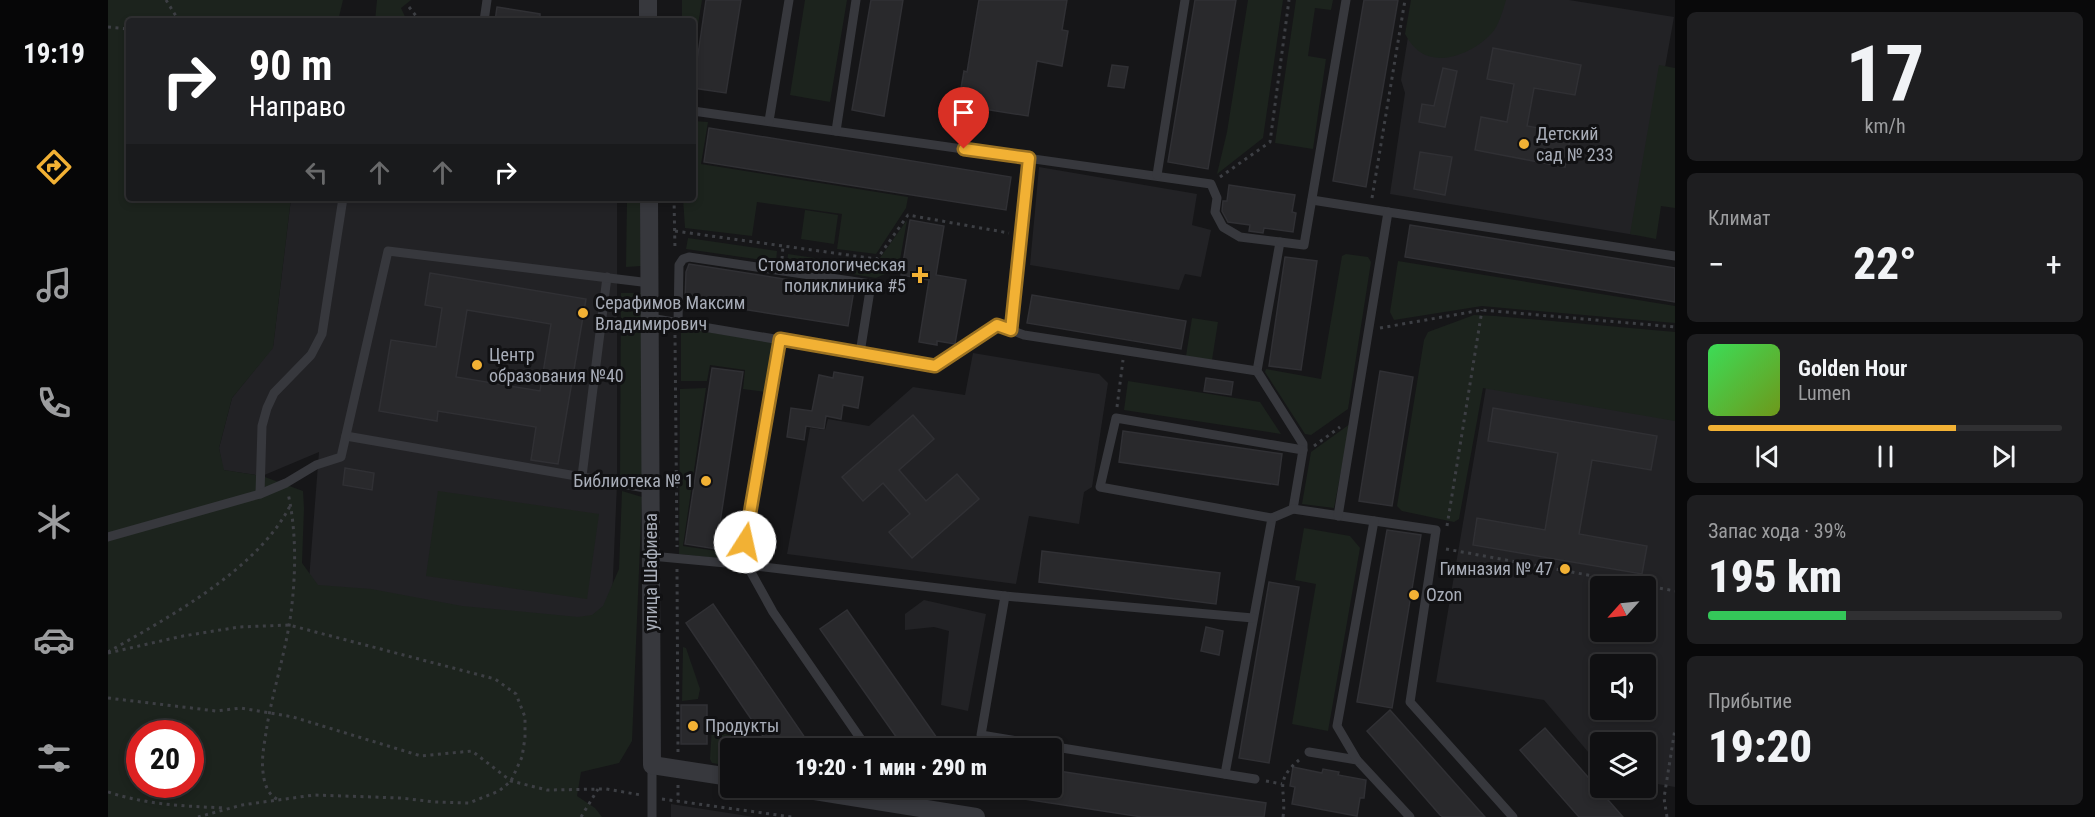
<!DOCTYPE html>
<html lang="ru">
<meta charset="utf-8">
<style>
body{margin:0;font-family:"Roboto Condensed",sans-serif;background:#1e1e20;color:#f1f3f6;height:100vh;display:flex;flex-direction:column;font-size:22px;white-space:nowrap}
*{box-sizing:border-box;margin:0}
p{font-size:20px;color:#9c9d9f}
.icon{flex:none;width:33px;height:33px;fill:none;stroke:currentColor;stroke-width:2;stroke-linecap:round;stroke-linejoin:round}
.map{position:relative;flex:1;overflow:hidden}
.side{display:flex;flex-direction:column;gap:12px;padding:12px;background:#09090a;width:420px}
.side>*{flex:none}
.hud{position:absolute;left:18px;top:18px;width:570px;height:183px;border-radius:6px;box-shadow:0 3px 9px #0003,0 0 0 2px #303032;background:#202124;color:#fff;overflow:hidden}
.needle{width:39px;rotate:243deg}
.controls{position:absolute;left:1482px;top:576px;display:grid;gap:12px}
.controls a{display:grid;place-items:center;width:66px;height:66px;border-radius:6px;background:#101012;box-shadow:0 3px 9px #0003,0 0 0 2px #303032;font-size:30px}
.speed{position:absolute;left:18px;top:720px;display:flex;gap:12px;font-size:30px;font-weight:700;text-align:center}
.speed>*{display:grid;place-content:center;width:78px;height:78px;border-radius:50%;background:#101012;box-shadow:0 3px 9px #0003,0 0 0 2px #303032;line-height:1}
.speed .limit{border:9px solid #d22;background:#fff;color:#111}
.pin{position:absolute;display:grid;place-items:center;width:51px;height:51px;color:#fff;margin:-62px -26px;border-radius:50% 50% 50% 0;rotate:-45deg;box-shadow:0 0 6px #0007}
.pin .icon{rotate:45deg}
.me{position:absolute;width:66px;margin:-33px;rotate:10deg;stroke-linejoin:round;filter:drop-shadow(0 0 4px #0008)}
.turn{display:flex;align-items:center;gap:21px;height:126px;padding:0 24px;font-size:27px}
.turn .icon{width:78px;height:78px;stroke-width:2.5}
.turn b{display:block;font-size:42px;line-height:51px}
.lanes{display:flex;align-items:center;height:57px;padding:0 24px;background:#0003;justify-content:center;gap:30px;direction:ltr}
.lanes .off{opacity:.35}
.big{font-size:45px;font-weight:800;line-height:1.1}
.side .widget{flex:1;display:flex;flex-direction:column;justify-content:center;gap:9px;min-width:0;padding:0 21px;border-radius:9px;background:#1e1e20}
.side .dial{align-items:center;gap:0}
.dial b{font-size:78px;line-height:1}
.song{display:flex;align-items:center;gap:18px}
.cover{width:72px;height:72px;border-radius:9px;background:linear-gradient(135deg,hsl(130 70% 55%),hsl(80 70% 35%))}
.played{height:6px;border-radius:3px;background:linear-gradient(90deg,#f2b134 70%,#303032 70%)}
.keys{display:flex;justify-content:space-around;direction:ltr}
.heat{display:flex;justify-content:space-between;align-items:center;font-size:33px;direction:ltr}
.charge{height:9px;border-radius:4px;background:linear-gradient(90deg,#34c759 39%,#303032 0)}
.trip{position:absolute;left:612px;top:738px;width:342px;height:60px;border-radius:6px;background:#101012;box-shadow:0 3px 9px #0003,0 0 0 2px #303032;font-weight:800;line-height:60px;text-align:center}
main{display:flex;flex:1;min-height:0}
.tab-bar{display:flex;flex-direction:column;width:108px;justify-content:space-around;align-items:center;background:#060607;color:#9c9d9f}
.tab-bar .icon{width:42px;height:42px}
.tab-bar .selected{color:#f2b134}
.tab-bar b{font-size:27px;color:#f1f3f6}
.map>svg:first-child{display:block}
.built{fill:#222225;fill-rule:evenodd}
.green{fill:#1c231d;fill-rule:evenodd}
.building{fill:#29292c;stroke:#303034;stroke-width:1.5;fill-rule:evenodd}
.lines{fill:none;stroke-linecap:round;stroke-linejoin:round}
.path{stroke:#3d3f44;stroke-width:3;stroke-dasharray:3 4.5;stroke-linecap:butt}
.lane{stroke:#37383d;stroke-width:9}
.street{stroke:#37383d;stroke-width:18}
.route-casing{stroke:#9d7322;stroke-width:15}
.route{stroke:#f2b134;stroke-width:10}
.poi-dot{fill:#f2b134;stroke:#111113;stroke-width:2}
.labels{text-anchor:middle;stroke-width:6;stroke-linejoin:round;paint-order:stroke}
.poi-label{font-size:18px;fill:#a8adb8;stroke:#111113;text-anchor:start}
.street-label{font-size:18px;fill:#a8adb8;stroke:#111113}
</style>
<main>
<nav class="tab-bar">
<b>19:19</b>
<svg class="icon selected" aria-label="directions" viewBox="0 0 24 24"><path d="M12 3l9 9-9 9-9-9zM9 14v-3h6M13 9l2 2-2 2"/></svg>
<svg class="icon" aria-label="music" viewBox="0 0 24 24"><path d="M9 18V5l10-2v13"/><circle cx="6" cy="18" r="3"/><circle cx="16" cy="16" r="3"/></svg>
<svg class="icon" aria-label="phone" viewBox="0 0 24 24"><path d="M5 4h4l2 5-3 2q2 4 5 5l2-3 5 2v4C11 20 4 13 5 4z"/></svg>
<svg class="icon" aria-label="climate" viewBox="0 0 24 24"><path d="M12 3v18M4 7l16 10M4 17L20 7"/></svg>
<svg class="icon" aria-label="car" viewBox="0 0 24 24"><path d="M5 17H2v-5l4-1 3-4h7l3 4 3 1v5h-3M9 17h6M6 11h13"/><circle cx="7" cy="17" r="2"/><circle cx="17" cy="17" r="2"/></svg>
<svg class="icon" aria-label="filters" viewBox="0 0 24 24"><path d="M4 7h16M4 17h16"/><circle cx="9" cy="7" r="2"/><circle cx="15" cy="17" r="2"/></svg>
</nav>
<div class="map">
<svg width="1567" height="817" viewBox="0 0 1567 817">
<rect width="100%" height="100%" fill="#161618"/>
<g class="built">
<path d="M1306,0H1461L1566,17L1527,235L1282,194L1297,93L1293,80Z"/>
<path d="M931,167L1089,194L1084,225L1103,230L1093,277L1077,274L1071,290L922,265Z"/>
<path d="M183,198H509V484L502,646L200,593L211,452L154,476L115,470L111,448L124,398L165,347Z"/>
<path d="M1384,352L1567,383V787L1538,782V742H1492V766L1436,700L1328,682ZM1492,586H1538V632H1492ZM1492,664H1538V710H1492Z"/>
<path d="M865,353L991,374L1000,383L984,487L976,492L971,524L921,516L908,584L679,554L702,428L717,430L720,419L761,426L805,387L857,395Z"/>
<path d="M816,600L878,614L860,711L833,705L841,631L826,627L797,630V614Z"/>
<path d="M563,804L646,817H563Z"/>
</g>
<g class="green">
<path d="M0,0H235L230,21H21V198H183L165,348L124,398L111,448L116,470L154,476L195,491L196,508L194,563L210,585L263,589L354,606L470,617L484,615L495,606L511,569L514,491L534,497L524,741L511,763L473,772L469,796L487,808L494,817H0ZM32,734H82V784H32Z"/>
<path d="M269,0H303L293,8L299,21H267Z"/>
<path d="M574,0H594L585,55V21H574Z"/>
<path d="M697,0H739L722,102L682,95Z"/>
<path d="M1140,0H1175L1155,138L1109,174L1119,132Z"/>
<path d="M1188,0H1225L1223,10L1207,8L1200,56L1218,59L1205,149L1167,143Z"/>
<path d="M1303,0H1398C1395,10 1391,26 1383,34C1367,51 1334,67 1312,52C1306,48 1301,41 1297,34Z"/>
<path d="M1551,65L1567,68V208L1553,206L1548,239L1522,234Z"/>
<path d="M585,121L600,122L593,164L800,197L798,208L768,254L729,249L734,214L649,202L644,236L577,228L575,198H585Z"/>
<path d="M519,200L532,202L533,266L518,267Z"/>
<path d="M697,210L730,215L726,244L693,239Z"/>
<path d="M799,220L792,260L772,258Z"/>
<path d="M580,238L669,251L668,262L578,249Z"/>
<path d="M680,254L786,270L768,278L679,263Z"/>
<path d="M1238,254L1260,257L1263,262L1240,409L1203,435L1197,434L1157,372L1158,369L1213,379L1234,256Z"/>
<path d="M1290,261L1567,306V323L1374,306L1286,320L1282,312Z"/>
<path d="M513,293H533L536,481L512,479Z"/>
<path d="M1366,315L1387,316L1567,332V421L1375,388L1351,519L1346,522L1294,511L1289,506L1316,340L1320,332Z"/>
<path d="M1084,318L1110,322L1104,360L1078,356Z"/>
<path d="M573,328L665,342L657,392L635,389L637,370L602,365L599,381H573Z"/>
<path d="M1020,381L1152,402L1173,434L1016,410Z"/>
<path d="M598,388L575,546L629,554L628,560L571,554L572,389Z"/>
<path d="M1242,424L1226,508L1194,504L1203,452Z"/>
<path d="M330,491L491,514L479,599L318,576Z"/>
<path d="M1196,528L1242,536L1252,548L1220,731L1184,724L1208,584L1187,580Z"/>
<path d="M575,647L578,648L592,689L590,699L574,701Z"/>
<path d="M617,722L621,723L640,748H622V766L604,763L602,759L604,726L606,724Z"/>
</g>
<g class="building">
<path d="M598,0H633L618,93L585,88Z"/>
<path d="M763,0H795L776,116L744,110Z"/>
<path d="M871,0H959L954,30L960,31L954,66L929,61L920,116L850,105L856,71L859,72Z"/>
<path d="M1087,0H1128L1100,169L1060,162Z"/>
<path d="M1256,0H1290L1258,187L1225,181Z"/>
<path d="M389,7L432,14V21H387Z"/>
<path d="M1385,48L1473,65L1467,95L1426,88L1419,126L1463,134L1457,167L1367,150L1373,117L1399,122L1406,84L1379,79Z"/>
<path d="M1004,65L1020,67L1016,88L1000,86Z"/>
<path d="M1335,68L1349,71L1337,127L1311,122L1314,104L1326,106Z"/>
<path d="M601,128L903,177L898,210L596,162Z"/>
<path d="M1312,152L1344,157L1337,195L1306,189Z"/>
<path d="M1121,185L1187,195L1184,212L1188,213L1185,232L1156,228L1155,233L1141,231L1142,225L1120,222L1114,211L1115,201H1119Z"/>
<path d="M802,220L836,226L828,275L858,280L847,344L829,341V345L811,342L821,280L793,275Z"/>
<path d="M1302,225L1567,268V302L1297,257Z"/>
<path d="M1177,257L1209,261L1193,370L1161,366Z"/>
<path d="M581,264L746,290L740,326L577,300L578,272Z"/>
<path d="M322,273L478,299L450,464L423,460L428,427L330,411L329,421L271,411L283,340L328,347L334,308L317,305ZM359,310L443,324L432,391L348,377Z"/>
<path d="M924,295L1078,321L1073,349L919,323Z"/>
<path d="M604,368L635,372L608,549L577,544Z"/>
<path d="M1272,371L1305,377L1284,506L1251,501Z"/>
<path d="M726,372L755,377L750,408L735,405L733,419L718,416L716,429L698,426L696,440L679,437L683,408L704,411L711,375L725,378Z"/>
<path d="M1098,378L1125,382L1123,395L1096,391Z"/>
<path d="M1385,408L1549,436L1543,470L1484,460L1471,534L1539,546L1534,574L1365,545L1369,518L1437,530L1450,453L1380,441Z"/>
<path d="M805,415L826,439L791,470L818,501L849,474L871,499L804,558L781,532L802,514L775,483L755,501L734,477Z"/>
<path d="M1015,431L1174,454L1170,485L1011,462Z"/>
<path d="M237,468L266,473L264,490L235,485Z"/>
<path d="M1279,530L1313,535L1284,708L1249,702Z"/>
<path d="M934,551L1112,573L1108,604L931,582Z"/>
<path d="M1161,582L1191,587L1161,763L1131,758Z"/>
<path d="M605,604L704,748H663L639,713L578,623Z"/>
<path d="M739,610L836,748H796L712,629Z"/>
<path d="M1098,627L1115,631L1111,655L1093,651Z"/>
<rect x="573" y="705" width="26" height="39"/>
<path d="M1282,710L1377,817H1335L1332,815L1259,731Z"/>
<path d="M1437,728L1515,817H1471L1412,750Z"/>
<path d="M1185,767L1214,773L1215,769L1231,772L1230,775L1258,780L1256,798H1252L1249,816L1184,804L1187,787L1182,786Z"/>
<path d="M944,770L1158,803L1156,817H1034L890,795L891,788H944Z"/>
</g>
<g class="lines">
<g class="path">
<path d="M58,0L71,21"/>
<path d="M301,7L312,21"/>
<path d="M0,27L21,29"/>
<path d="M1112,177L1162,142L1181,0"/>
<path d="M566,198L567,250"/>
<path d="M1264,198L1297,0"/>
<path d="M567,231L769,259L800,215L901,233"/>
<path d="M674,259L675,246"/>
<path d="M1272,328L1374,310L1567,327"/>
<path d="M567,335L569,547"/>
<path d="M1009,407L1015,360"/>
<path d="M1206,446L1232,427"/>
<path d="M1339,526L1374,310"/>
<path d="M1338,549L1567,591"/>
<path d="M569,569L570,754"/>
<path d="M0,652C61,617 149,570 182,506"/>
<path d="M0,653L75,636L131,627L181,625L387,679L408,694L417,717V738L414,757L403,781L391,791L361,803L327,802L293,798L206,795L134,805L90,817"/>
<path d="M0,698L108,711L133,708L185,717L313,756L364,751L403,781L439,790L498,789L533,795"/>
<path d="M859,748L865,742"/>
<path d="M1158,781L1174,784"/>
<path d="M570,785V801"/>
<path d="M0,792C40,805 75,806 117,808"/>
<path d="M169,799C159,794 156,782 155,772C153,757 157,741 159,726C166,685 180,645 184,604C188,568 188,529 180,493"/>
<path d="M554,799L684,817"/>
<path d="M473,817L490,789"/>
<path d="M1175,817C1179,789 1165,782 1191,760"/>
<path d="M1559,817L1556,798L1567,729"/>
</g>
<g class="lane">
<path d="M376,21L379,0"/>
<path d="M585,111L1103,184L1109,198L1107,212L1115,227L1132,237L1172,242L1149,371L1195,444V450L1185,509L1164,518L1117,774"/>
<path d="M661,121L681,0"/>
<path d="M728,131L748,0"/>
<path d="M1049,175L1077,0"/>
<path d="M1204,200L1280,212"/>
<path d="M1172,242L1196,245L1238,0"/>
<path d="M542,318L827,366L889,325L916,335L1149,371"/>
<path d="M570,323L571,265L575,259L581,257L763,284L752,353"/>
<path d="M903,330L921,158"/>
<path d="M238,436L543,489"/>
<path d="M474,476L499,277"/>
<path d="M152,494L154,426L159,408L166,393L203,355L214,334L235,198"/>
<path d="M1185,509L1328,530L1302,702L1405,817"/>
<path d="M1230,516L1280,212L1567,256"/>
<path d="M1164,518L992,487L1008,418L1195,450"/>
<path d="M0,537L152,494L178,483L208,465L233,457L280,251L542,283"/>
<path d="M543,556L639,565L897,596L1145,618"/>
<path d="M633,565L672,339"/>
<path d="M639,565L665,612L759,748"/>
<path d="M897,596L873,735L1147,779"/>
<path d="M1201,752L1249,760L1302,817"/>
<path d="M1249,760L1229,726L1266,521"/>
<path d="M544,765V817"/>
<path d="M785,788L796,804"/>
</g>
<g class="street">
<path d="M540,0V21"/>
<path d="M541,198L544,765L622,777"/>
<path d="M688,788L868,817"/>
</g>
</g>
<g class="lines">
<g class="route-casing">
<path id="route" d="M637,542L672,339L827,366L889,325L903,330L921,158L856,149"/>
</g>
<use href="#route" class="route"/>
</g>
<g class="poi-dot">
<circle cx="1416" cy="144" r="6"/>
<path d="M809 266h6v6h6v6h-6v6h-6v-6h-6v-6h6z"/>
<circle cx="475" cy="313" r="6"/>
<circle cx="369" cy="365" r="6"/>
<circle cx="598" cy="481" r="6"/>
<circle cx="1457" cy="569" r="6"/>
<circle cx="1306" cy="595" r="6"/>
<circle cx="585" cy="726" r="6"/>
</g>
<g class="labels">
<g class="poi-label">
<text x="1428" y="140">Детский<tspan x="1428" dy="21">сад № 233</tspan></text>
<text x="798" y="271" text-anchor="end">Стоматологическая<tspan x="798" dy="21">поликлиника #5</tspan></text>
<text x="487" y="309">Серафимов Максим<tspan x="487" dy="21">Владимирович</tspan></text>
<text x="381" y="361">Центр<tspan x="381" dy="21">образования №40</tspan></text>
<text x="586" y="487" text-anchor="end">Библиотека № 1</text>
<text x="1445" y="575" text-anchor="end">Гимназия № 47</text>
<text x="1318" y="601">Ozon</text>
<text x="597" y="732">Продукты</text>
</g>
<g class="street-label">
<text transform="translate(543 572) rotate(-90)" y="6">улица Шафиева</text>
</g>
</g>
</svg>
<div class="controls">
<a><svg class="needle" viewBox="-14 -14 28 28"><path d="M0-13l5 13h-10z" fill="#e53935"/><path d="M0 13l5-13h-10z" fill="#9c9d9f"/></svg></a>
<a><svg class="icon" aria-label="sound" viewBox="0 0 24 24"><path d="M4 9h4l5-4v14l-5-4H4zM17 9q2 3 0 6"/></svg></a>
<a><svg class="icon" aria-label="layers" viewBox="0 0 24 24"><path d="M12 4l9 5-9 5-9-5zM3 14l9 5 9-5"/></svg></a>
</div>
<div class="speed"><div class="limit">20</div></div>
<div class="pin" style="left:856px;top:149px;background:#d93025"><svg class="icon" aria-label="arrive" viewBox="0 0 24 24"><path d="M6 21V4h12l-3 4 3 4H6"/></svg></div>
<svg class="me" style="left:637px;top:542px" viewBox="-20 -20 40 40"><circle r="19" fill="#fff"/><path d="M0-13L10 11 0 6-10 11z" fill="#f2b134"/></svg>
<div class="trip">19:20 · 1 мин · 290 m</div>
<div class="hud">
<div class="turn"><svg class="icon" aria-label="right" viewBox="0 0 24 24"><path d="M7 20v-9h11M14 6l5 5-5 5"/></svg><div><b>90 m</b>Направо</div></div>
<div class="lanes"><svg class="icon off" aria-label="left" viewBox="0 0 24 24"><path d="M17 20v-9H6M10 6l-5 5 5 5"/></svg><svg class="icon off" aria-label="ahead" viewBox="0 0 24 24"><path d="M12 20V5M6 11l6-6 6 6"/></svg><svg class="icon off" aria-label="ahead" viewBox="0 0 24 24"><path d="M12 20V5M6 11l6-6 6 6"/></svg><svg class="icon" aria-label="right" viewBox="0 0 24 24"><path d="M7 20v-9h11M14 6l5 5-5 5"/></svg></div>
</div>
</div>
<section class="side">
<div class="widget dial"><b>17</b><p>km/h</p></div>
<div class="widget"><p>Климат</p>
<div class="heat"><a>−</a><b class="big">22°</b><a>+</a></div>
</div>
<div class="widget">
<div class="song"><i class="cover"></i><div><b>Golden Hour</b><p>Lumen</p></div></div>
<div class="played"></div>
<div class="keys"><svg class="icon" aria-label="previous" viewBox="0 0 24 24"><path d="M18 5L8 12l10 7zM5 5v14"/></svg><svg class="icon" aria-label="pause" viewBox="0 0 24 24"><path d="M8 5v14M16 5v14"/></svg><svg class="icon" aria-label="next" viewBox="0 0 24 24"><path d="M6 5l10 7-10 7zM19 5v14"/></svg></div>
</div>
<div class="widget"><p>Запас хода · 39%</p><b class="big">195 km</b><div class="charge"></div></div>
<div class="widget"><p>Прибытие</p><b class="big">19:20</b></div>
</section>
</main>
